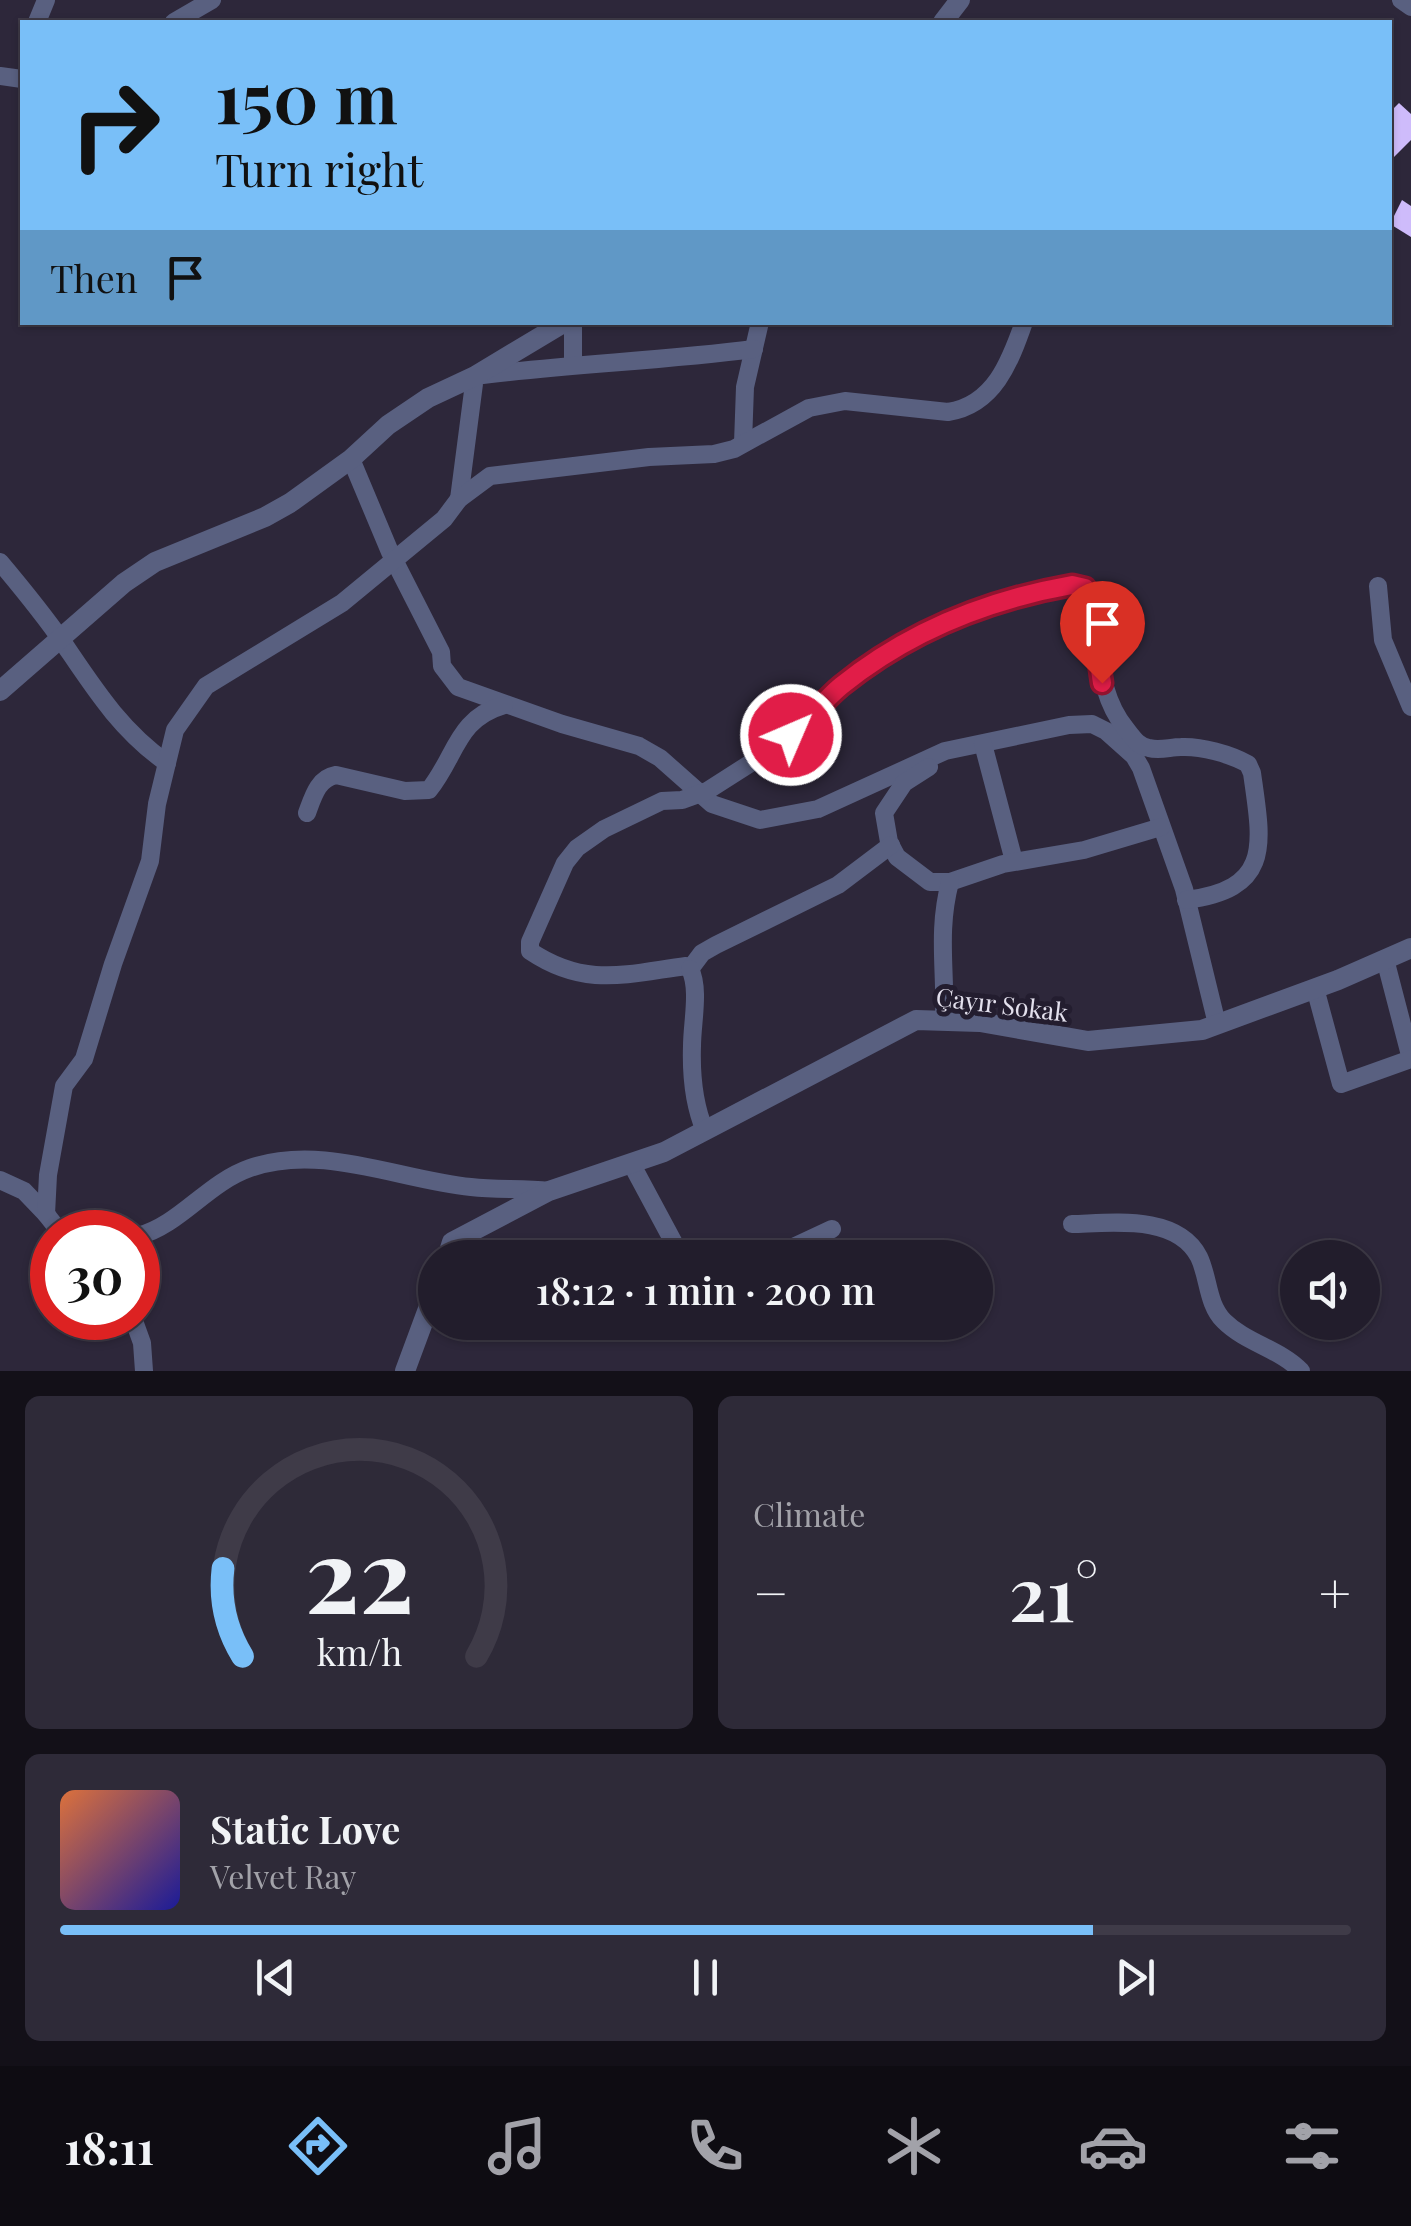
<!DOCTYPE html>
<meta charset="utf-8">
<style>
body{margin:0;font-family:"Playfair Display",serif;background:#2e2a38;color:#f1f3f6;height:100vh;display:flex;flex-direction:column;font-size:38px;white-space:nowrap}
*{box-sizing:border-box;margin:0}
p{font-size:32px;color:#a2a2a9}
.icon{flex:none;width:55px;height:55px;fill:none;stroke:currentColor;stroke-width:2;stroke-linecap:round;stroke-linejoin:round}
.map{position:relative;height:1371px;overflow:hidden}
.side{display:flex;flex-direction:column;gap:25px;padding:25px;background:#131018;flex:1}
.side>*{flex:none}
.guide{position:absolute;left:20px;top:20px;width:1372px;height:305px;border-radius:0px;box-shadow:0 2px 8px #0004,0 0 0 2px #3f3b48;background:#79bff8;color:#111;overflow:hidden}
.controls{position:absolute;left:1280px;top:1240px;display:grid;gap:20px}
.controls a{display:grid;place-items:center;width:100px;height:100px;border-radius:50%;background:#221d2c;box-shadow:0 2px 8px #0004,0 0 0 2px #3f3b48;font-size:50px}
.speed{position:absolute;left:30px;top:1210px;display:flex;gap:20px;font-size:50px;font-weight:700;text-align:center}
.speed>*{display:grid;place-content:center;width:130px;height:130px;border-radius:50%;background:#221d2c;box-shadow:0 2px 8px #0004,0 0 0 2px #3f3b48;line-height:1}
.speed .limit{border:15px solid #d22;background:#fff;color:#111}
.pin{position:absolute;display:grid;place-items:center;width:85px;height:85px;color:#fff;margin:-102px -42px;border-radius:50% 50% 50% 0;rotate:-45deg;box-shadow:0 0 10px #0007}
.pin .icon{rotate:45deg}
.me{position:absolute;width:110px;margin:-55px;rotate:45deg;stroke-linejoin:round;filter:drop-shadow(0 0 8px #0008)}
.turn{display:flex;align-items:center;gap:35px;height:210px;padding:0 30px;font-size:45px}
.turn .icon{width:130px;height:130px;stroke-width:2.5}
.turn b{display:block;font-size:70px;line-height:85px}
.then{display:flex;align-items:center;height:95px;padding:0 30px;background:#0003;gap:20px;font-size:38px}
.big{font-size:75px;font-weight:600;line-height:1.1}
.side .widget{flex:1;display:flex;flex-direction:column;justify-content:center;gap:15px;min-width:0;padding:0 35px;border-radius:15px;background:#2e2a38}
.side .dial{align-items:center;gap:0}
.dial svg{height:260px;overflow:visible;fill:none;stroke:#3f3b48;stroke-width:7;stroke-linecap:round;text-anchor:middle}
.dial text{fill:#f1f3f6;stroke:none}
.song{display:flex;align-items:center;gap:30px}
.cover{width:120px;height:120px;border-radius:15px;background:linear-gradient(135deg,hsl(20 70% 55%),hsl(240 70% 35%))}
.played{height:10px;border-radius:5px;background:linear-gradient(90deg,#79bff8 80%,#3f3b48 80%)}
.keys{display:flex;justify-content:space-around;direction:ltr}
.heat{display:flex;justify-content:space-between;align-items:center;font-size:55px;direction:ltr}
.side .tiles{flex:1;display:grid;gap:25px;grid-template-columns:1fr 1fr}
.widget:last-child{grid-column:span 2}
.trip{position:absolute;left:418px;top:1240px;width:575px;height:100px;border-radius:50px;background:#221d2c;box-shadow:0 2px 8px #0004,0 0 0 2px #3f3b48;font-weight:600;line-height:100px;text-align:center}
.menu{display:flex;height:160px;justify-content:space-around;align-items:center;background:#0e0c12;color:#a2a2a9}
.menu .icon{width:70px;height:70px}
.menu .on{color:#79bff8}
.menu b{font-size:45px;color:#f1f3f6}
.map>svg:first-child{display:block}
.building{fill:#cebbfb}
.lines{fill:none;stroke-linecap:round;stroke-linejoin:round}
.minor{stroke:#596080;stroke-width:18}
.tertiary{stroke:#596080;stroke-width:20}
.route-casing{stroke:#92132f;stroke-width:25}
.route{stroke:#e11d48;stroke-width:18}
.labels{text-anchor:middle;stroke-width:10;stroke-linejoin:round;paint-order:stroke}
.street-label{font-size:25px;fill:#e3e0ed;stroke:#231d2f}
</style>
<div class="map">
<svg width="1411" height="1371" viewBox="0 0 1411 1371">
<rect width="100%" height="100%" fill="#2d273a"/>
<g class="building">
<path d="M1399,103L1411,114V140L1390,161V112Z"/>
<path d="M1402,200L1411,206V237L1390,224Z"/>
</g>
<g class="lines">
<g class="minor">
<path d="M1401,0L1411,7"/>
<path d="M37,22L46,0"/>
<path d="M174,22L212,0"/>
<path d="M0,76L22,79"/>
<path d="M573,322V364"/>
<path d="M743,443L745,387L760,322"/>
<path d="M351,459L390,552L441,652L442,666L458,687L562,724L639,746L660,758L712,804L760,820L818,809L945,751L1069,725L1092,724L1106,731L1134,756L1141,768L1184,889L1217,1024"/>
<path d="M459,499L475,376C568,364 661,361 754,349"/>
<path d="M0,562C21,587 43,614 62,641C94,688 120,730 167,763"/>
<path d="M1378,586L1383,640L1411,707"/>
<path d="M983,744L1014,861"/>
<path d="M929,767L904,783L884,813L889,842L897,857L930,882H950L1003,864L1084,850L1161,827"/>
<path d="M307,813C313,797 318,778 336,775L405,791L429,790C457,755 456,719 504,705"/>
<path d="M1385,959L1411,1059"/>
<path d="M690,969L686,966C626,974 585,988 530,951V942L565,863L577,848L604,829L662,801L682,800L707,791L776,747L838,688L924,631L988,605L1072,585L1085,588C1103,635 1092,687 1126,729C1133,738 1138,746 1149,748C1160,751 1170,747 1181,747C1201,746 1230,754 1248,764L1252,773C1262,844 1273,889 1186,900"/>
<path d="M690,969L702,953L716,945L838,885L891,845"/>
<path d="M690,969C700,989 692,1023 692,1046C691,1076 694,1105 705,1131"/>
<path d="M1315,988L1341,1084L1411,1059"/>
<path d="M944,1019C946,970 937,932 950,882"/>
<path d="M631,1163L682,1258"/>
<path d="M0,1180L24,1191L47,1215"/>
<path d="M1072,1224C1112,1223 1177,1214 1199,1257C1209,1278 1207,1304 1224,1321C1246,1343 1280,1349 1301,1371"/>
<path d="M60,1232L46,1214L48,1175L64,1086L84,1059L113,964L150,861L157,804L175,730L206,686L342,603L444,519L459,499L490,476L649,457L714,454L734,449L809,408L845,401L948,412C994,405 1010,362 1024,322"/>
<path d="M138,1236C180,1225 207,1183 250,1168C322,1143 399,1180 471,1187C497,1190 523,1188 549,1191"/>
<path d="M770,1258L832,1229"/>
<path d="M133,1318L142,1343L144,1371"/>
</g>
<g class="tertiary">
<path d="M943,22L960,0"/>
<path d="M0,691L124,583L155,562L265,517L290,503L351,459L388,425L428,398L475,376L565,322"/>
<path d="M447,1258L452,1242L549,1191L664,1152L916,1020L980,1022L1088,1041L1202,1030L1338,980L1411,948"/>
<path d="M405,1371L435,1290"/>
</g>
</g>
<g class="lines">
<g class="route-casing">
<path id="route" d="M791,735C809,720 823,701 841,686C909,631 987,600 1072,585L1085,588L1090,602L1102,683"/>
</g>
<use href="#route" class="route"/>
</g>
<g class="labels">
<g class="street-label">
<text transform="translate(1002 1005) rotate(7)" y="9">Çayır Sokak</text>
</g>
</g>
</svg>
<div class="controls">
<a><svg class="icon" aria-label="sound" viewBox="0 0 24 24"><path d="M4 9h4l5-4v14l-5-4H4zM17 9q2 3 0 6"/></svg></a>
</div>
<div class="speed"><div class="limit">30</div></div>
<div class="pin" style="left:1102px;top:683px;background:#d93025"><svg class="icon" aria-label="arrive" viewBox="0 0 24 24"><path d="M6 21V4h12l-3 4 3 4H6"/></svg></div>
<svg class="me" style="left:791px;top:735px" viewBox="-20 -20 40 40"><circle r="17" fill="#e11d48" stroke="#fff" stroke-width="3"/><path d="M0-11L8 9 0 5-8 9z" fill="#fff"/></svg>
<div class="trip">18:12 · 1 min · 200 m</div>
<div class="guide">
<div class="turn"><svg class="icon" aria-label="right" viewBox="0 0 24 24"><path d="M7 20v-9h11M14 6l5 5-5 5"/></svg><div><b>150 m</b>Turn right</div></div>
<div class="then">Then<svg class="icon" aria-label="arrive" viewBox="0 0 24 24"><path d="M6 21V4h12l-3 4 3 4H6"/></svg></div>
</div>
</div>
<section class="side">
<div class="tiles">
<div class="widget dial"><svg viewBox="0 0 100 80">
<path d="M14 69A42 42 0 1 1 86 69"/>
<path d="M14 69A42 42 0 0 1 8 42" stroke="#79bff8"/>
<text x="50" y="56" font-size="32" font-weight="700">22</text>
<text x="50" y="72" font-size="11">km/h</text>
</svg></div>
<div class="widget"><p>Climate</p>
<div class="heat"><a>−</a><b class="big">21°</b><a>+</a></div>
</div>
<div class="widget">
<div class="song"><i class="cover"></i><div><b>Static Love</b><p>Velvet Ray</p></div></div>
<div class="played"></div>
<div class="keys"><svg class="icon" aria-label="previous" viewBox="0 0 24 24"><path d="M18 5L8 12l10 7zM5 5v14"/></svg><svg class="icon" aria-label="pause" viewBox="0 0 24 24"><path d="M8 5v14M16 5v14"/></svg><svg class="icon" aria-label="next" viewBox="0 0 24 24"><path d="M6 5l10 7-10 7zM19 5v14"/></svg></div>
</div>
</div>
</section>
<nav class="menu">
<b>18:11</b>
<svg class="icon on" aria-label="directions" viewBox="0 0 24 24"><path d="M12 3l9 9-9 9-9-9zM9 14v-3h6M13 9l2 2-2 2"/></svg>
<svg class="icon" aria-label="music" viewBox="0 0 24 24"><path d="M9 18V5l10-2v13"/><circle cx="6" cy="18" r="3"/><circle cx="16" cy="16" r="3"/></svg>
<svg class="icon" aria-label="phone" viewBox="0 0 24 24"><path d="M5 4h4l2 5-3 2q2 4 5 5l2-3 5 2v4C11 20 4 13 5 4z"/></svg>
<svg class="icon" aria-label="climate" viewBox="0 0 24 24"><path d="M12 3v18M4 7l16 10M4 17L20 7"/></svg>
<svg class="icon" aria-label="car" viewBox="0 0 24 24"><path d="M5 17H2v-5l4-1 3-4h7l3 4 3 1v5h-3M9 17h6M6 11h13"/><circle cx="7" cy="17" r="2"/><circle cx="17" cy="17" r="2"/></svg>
<svg class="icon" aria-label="filters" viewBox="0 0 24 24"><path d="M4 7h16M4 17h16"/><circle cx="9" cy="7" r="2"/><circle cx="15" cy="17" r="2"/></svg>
</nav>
